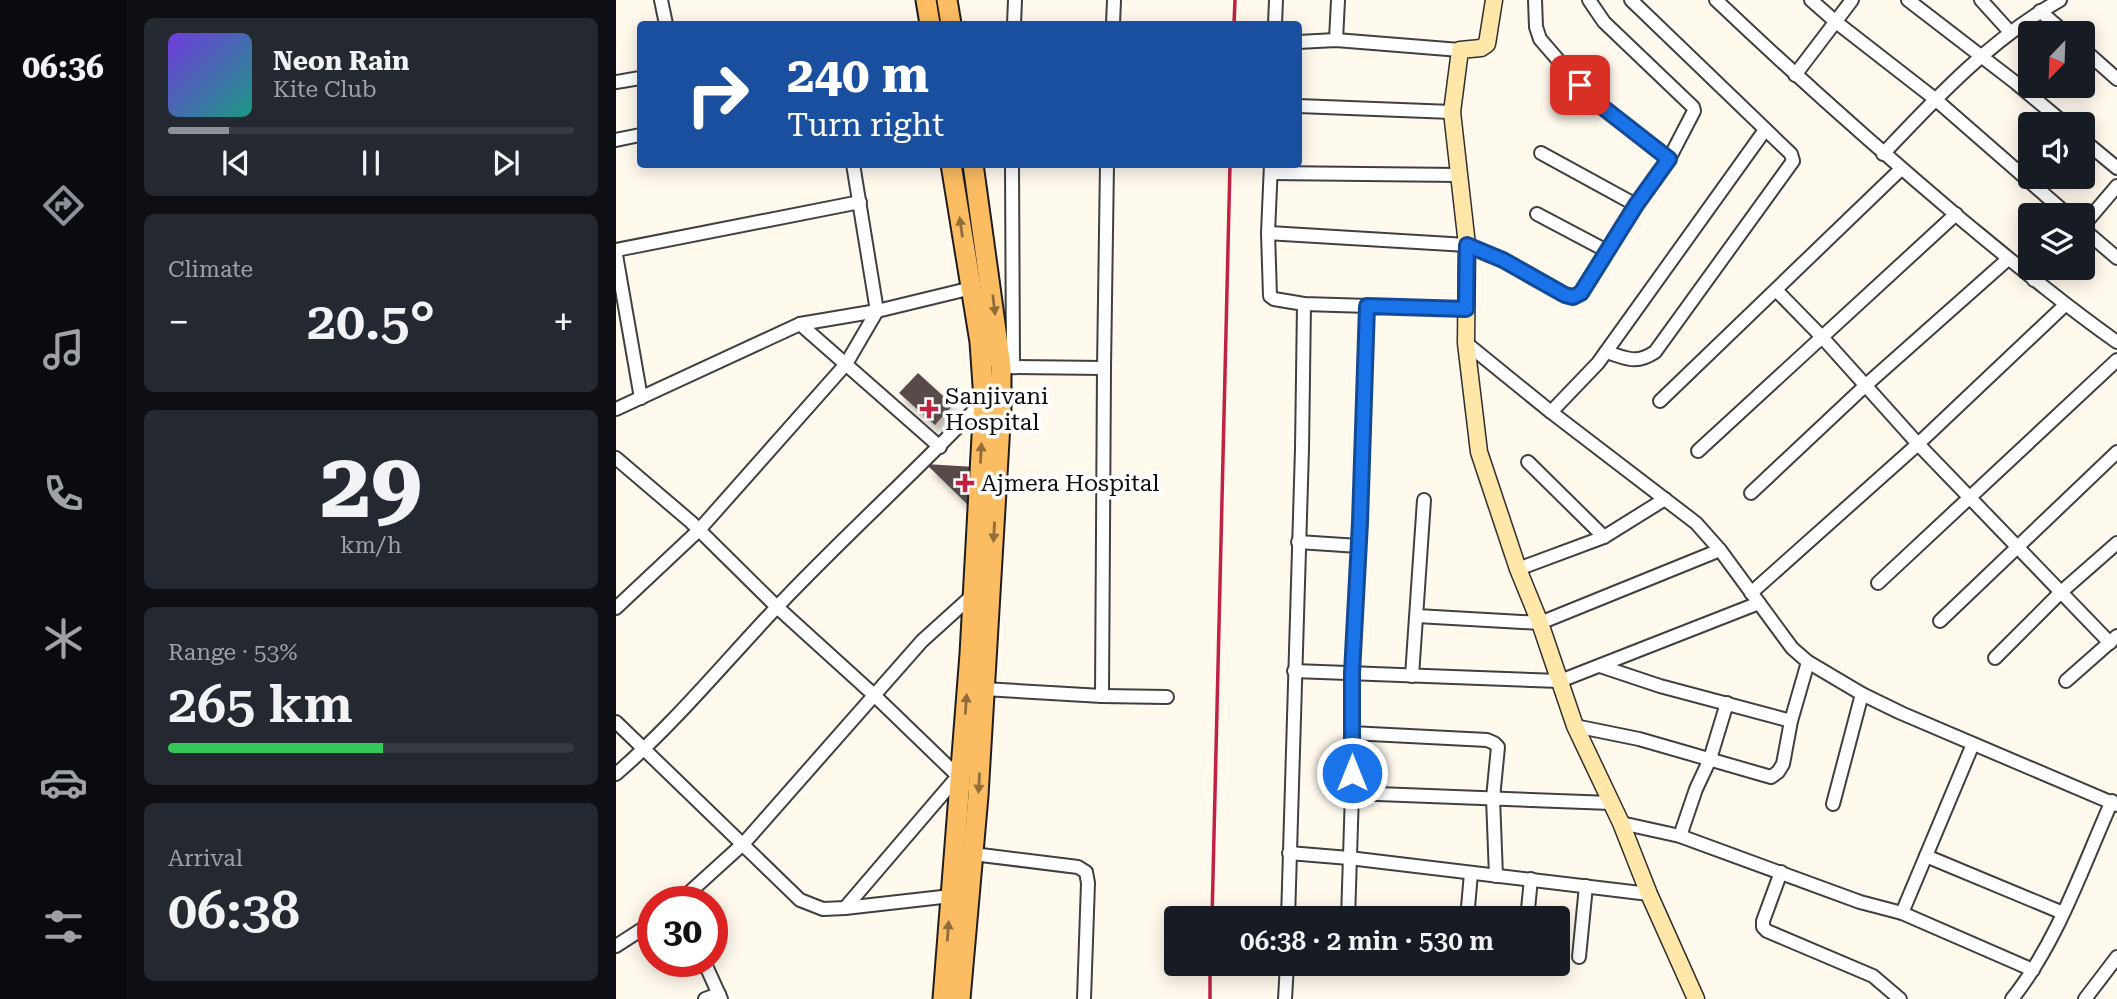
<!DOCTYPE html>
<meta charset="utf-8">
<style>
body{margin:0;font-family:"Roboto Serif",serif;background:#242831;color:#f1f3f6;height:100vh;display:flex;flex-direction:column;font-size:26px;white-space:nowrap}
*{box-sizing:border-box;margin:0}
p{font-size:23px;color:#9ea1a6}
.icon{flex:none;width:38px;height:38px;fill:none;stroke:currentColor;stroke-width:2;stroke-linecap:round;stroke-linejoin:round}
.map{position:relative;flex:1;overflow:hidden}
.details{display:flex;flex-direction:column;gap:18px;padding:18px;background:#0d0f14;width:490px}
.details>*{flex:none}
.banner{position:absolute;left:21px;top:21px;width:665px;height:147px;border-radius:7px;box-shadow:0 4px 18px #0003;background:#1a4fa0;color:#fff;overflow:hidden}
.needle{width:46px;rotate:203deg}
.buttons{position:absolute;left:1402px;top:21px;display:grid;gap:14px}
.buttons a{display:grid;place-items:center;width:77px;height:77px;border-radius:7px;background:#171b24;box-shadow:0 4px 18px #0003;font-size:35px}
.speed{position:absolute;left:21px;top:886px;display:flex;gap:14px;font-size:35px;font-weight:700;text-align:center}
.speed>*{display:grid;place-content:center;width:91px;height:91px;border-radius:50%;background:#171b24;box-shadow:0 4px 18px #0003;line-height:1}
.speed .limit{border:10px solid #d22;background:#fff;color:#111}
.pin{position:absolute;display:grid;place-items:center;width:60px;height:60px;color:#fff;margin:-30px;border-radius:14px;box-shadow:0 4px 10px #0006}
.me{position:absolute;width:77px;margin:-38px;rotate:0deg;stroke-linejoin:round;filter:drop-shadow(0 0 5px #0008)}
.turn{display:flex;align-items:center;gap:24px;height:147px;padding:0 35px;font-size:32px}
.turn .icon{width:91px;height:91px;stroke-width:2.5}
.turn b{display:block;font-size:49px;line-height:60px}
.big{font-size:52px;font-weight:600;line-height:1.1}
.details .card{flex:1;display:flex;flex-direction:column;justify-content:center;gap:10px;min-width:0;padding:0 24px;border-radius:10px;background:#242831}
.details .dial{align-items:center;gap:0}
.dial b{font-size:91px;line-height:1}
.song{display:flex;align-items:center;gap:21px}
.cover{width:84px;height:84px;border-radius:10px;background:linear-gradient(135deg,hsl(260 70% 55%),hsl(170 70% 35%))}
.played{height:7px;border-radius:4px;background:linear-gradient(90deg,#8c9099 15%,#363941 15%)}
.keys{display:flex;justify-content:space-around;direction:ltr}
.heat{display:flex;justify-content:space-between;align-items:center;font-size:38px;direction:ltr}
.charge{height:10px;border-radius:5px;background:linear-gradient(90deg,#34c759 53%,#363941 0)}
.trip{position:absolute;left:548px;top:906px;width:406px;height:70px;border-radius:7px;background:#171b24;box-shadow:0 4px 18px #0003;font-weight:600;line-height:70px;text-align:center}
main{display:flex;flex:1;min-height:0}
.dock{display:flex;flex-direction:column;width:126px;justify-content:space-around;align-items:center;background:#090b0e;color:#9ea1a6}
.dock .icon{width:49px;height:49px}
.dock .active{color:#8c9099}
.dock b{font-size:32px;color:#f1f3f6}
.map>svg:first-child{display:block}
.building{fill:#564c49;filter:url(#shadow)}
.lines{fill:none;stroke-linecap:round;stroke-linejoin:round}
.street-casing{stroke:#404040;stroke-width:16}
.secondary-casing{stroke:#2f2f2f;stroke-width:19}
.primary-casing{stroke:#1e1e1e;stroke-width:23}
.street{stroke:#fff;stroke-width:12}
.secondary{stroke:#ffe7a9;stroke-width:16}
.primary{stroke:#fcbc61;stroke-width:19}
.rail{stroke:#c12244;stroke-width:3.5}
.oneway{fill:#906d3b}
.route-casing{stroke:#114b97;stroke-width:18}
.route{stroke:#1a73e8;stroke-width:12}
.poi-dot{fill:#c12244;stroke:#fff;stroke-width:2.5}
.labels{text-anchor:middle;stroke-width:7;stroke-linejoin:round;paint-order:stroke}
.poi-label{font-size:23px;fill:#0d0d0d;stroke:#fff;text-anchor:start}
</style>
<main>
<nav class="dock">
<b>06:36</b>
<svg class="icon active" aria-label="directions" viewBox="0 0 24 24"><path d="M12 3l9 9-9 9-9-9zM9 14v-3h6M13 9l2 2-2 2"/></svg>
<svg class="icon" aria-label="music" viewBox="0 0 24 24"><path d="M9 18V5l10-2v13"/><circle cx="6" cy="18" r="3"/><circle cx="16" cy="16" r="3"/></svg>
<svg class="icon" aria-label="phone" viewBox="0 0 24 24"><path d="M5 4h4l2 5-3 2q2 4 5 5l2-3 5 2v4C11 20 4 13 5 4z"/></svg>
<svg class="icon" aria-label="climate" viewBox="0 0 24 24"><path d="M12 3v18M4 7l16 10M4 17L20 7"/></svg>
<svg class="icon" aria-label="car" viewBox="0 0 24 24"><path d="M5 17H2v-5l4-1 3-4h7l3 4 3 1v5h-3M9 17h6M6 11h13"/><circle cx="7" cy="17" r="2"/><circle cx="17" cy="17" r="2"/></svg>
<svg class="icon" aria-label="filters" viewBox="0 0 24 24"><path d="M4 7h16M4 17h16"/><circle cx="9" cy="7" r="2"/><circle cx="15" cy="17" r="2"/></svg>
</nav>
<section class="details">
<div class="card">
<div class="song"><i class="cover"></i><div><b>Neon Rain</b><p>Kite Club</p></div></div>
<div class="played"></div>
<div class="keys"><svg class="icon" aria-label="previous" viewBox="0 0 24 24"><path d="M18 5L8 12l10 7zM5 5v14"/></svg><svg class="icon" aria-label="pause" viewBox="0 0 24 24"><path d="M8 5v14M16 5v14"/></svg><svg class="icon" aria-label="next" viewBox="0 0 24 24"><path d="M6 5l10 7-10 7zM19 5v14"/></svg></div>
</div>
<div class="card"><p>Climate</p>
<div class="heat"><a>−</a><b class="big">20.5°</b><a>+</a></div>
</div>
<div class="card dial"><b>29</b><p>km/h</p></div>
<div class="card"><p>Range · 53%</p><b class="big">265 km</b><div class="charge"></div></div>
<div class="card"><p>Arrival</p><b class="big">06:38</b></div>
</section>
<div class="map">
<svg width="1501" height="999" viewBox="0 0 1501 999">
<defs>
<filter id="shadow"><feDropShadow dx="4.5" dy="8" stdDeviation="3.5" flood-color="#0004"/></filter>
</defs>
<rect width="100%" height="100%" fill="#fff9ee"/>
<g class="building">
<path d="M302,373L337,405L319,425L283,393Z"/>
<path d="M310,464L359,467L354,507Z"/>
</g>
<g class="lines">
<g class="street-casing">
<g id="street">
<path d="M45,0L50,24"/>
<path d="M919,0L920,27L924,39L949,68L980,102L1053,159"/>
<path d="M1100,0C1180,76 1262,149 1346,220C1397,262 1447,304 1501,342"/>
<path d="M1195,0L1220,22L1319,99L1452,215"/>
<path d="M1292,0L1400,83L1449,124"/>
<path d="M1365,0L1394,32"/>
<path d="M1424,11L1449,33"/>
<path d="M398,24L399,0"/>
<path d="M497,24L498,0"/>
<path d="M659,24L660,0"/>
<path d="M720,40L722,0"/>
<path d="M682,42L720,40L844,50"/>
<path d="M1466,48L1501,79"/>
<path d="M1179,75L1236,0"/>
<path d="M0,82L24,78"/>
<path d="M682,106L836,112"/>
<path d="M1466,139L1501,168"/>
<path d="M0,140L24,135"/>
<path d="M925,153L1020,205"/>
<path d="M1267,154C1321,97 1375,39 1444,0"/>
<path d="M237,164L261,311L356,288"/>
<path d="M396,164L397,367"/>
<path d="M655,164L652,233L654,296L658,299L688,304L850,309"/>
<path d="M655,173L843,175"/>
<path d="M921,214L991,251"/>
<path d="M1466,227L1501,186"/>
<path d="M1466,228L1501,258"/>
<path d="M652,233L851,245L886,260L949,295L957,297L965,293L1020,205L1053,159L1078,111L1077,107L988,22L973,0"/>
<path d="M0,250L244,202"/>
<path d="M0,255L25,398"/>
<path d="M1418,280L1429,268"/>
<path d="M1160,290L1206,337L1302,444L1494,643"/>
<path d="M184,324L324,447"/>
<path d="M850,343L935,412L1080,523L1104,550L1176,648L1192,662L1246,694L1285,713L1501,805"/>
<path d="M990,352C1011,358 1019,365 1039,352L1177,161L1175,154L1015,0"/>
<path d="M389,367L488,368"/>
<path d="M1044,401L1285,169"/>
<path d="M0,409L184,324L261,311"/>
<path d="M935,412L982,363L1149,130"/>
<path d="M1082,451L1340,214"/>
<path d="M0,458L75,522L161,607L258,695L345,779"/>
<path d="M912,462L988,537"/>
<path d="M1135,493L1250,385L1392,259"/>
<path d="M682,542L743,546"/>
<path d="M902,569L988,537L1049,499"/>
<path d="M1262,583L1501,360"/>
<path d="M1135,593L1302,444L1449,305"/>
<path d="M0,608L83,530L230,364L261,311"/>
<path d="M801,616L924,623L1104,550"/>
<path d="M1324,621L1501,452"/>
<path d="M1379,658L1444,593L1501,543"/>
<path d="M984,666L1044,686L1175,721"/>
<path d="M678,671L944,681L1143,603"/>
<path d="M796,676L808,500"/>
<path d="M1450,681L1501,636"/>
<path d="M368,689L486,696L488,368L491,164"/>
<path d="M486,696L551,697"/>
<path d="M0,722L184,900L207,909L229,908L335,896"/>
<path d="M959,726L1023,739L1155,777L1162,772L1167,764L1175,721L1192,662"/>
<path d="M735,733L871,740L878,743L882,747L877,798L880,876"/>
<path d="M0,774C58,724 107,664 160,608C227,537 300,472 368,400"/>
<path d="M736,793L995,803"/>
<path d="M1217,804L1246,694"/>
<path d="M1005,823L1064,836L1244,902L1286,913L1417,970"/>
<path d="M1064,836L1080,789L1094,759L1111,703"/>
<path d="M673,853L733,858L1033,894"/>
<path d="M357,854L462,867L470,872L472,883L468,999"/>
<path d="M1310,856L1447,913"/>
<path d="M1165,872L1147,921V927L1151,931L1257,976L1284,999"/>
<path d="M64,901L128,843L306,641L358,594"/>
<path d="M229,908L342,776"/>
<path d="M1286,913L1357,744"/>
<path d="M672,919L686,449L688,304"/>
<path d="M732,919L736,793V673L743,546L751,306"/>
<path d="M851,919L855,873"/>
<path d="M911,919L915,879"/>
<path d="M0,946L37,922"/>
<path d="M963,957L970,886"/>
<path d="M73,961L91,968L105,999"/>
<path d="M89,999L103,994"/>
<path d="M669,999L671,964"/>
<path d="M1396,999C1442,941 1466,868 1496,801"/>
<path d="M1469,999L1501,957"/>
</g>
</g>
<g class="secondary-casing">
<path id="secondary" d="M878,0L871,44L865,48L844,50L836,112L851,245L850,343L863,452L902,569L924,623L959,726L1005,823L1033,894L1080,999"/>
</g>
<g class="primary-casing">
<g id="primary">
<path d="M310,0L314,24"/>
<path d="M331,0L335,24"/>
<path d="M327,999L354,654L368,400L364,342L335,164"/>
<path d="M344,999L362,796L385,407V367L357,164"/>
</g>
</g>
<use href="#street" class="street"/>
<use href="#secondary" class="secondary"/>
<use href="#primary" class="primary"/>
<g class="rail">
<path d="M618,24L619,0"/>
<path d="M596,919L614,164"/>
<path d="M594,999V964"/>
</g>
</g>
<defs><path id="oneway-solid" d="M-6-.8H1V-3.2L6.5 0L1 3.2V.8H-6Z" transform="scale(1.75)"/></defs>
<g class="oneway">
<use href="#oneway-solid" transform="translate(345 227) rotate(-98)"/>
<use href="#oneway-solid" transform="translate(378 305) rotate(83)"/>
<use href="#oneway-solid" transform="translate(365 453) rotate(-87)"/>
<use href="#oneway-solid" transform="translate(378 532) rotate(93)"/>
<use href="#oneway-solid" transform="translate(350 704) rotate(-86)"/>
<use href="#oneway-solid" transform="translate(363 783) rotate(93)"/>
<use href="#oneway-solid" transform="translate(332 931) rotate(-86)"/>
</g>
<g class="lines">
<g class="route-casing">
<path id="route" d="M736,773V673L744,522L751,306L850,309L851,245L887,260L949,295L957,297L965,293L1020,205L1053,159L980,102L964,85"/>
</g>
<use href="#route" class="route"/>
</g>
<g class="poi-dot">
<path d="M309.5 398.5h7v7h7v7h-7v7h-7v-7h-7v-7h7z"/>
<path d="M345.5 472.5h7v7h7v7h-7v7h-7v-7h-7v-7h7z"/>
</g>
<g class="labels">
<g class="poi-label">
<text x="329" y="404">Sanjivani<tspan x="329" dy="26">Hospital</tspan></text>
<text x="365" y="491">Ajmera Hospital</text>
</g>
</g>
</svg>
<div class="buttons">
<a><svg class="needle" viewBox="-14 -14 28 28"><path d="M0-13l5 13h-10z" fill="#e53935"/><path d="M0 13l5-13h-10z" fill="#9ea1a6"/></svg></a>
<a><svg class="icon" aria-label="sound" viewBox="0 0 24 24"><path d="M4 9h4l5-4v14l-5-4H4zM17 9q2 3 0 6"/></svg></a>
<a><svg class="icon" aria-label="layers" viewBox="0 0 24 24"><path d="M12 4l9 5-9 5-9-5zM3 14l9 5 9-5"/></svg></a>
</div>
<div class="speed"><div class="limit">30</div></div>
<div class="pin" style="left:964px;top:85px;background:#d93025"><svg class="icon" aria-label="arrive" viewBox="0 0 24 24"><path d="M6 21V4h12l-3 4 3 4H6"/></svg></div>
<svg class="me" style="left:736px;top:773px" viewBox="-20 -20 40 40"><circle r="17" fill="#1a73e8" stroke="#fff" stroke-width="3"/><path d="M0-11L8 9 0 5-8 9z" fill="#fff"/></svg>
<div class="trip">06:38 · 2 min · 530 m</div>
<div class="banner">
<div class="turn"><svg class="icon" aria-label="right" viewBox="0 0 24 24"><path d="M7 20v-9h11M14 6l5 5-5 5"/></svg><div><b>240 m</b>Turn right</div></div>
</div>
</div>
</main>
